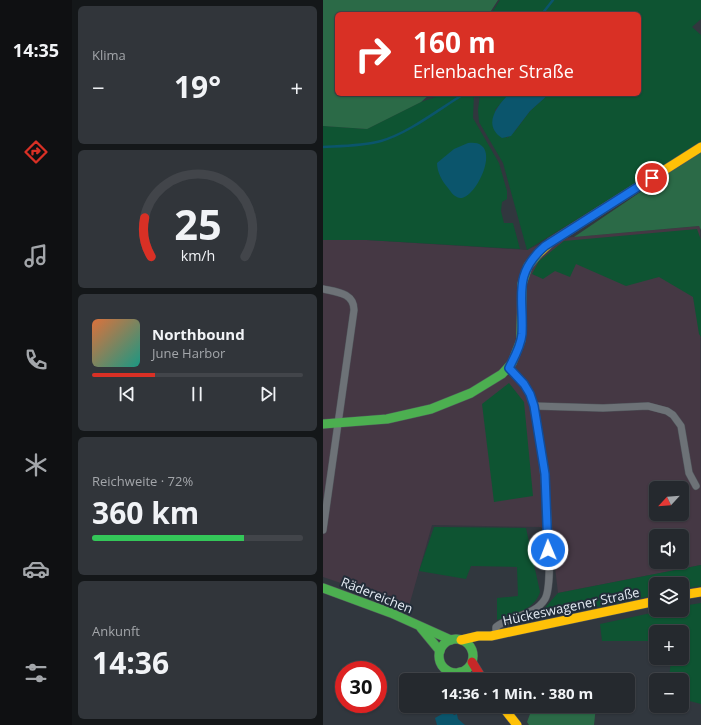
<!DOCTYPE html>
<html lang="de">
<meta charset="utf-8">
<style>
body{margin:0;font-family:"Open Sans",sans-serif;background:#31353a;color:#f1f3f6;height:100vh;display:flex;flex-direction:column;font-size:15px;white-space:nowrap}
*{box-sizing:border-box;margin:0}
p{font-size:13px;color:#a3a6aa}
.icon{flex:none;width:22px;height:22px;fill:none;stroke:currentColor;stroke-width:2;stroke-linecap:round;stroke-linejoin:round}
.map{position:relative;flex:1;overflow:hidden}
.sheet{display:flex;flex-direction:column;gap:6px;padding:6px;background:#141719;width:251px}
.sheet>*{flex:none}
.guide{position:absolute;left:12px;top:12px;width:306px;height:84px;border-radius:6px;box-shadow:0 1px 3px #0004,0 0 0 1px #42454a;background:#d93025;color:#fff;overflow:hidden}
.needle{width:26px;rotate:244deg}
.tools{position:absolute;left:326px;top:481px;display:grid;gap:8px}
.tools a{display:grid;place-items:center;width:40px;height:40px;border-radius:6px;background:#25292e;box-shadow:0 1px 3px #0004,0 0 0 1px #42454a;font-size:20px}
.speed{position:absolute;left:12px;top:661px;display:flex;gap:8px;font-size:20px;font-weight:700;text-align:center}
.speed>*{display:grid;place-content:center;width:52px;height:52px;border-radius:50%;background:#25292e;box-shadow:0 1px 3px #0004,0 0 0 1px #42454a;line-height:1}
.speed .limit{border:6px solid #d22;background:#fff;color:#111}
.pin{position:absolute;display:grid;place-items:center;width:34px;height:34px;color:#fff;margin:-17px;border:2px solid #fff;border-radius:50%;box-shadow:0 1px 4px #0007}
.me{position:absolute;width:44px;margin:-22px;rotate:359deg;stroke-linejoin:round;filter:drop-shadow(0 0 3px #0008)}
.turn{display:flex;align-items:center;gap:14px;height:84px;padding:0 12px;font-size:18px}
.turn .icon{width:52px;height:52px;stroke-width:2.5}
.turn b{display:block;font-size:28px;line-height:34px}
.big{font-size:30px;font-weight:700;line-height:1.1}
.sheet .widget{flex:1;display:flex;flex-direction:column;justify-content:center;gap:6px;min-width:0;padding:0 14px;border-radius:6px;background:#31353a}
.sheet .dial{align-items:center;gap:0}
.dial svg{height:104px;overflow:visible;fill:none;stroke:#42454a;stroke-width:7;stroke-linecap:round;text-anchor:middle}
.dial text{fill:#f1f3f6;stroke:none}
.song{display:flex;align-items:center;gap:12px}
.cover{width:48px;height:48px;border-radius:6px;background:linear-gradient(135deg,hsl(20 70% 55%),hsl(170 70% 35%))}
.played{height:4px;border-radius:2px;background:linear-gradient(90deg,#d93025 30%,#42454a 30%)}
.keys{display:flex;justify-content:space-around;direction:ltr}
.heat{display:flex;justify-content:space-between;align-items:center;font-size:22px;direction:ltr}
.charge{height:6px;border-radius:3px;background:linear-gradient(90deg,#34c759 72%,#42454a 0)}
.trip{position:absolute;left:76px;top:673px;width:236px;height:40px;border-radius:6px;background:#25292e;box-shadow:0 1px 3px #0004,0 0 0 1px #42454a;font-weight:700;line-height:40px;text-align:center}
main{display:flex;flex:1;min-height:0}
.dock{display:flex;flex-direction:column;width:72px;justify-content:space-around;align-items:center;background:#0f1012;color:#a3a6aa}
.dock .icon{width:28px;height:28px}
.dock .selected{color:#d93025}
.dock b{font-size:18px;color:#f1f3f6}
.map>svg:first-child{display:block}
.industrial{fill:#453844;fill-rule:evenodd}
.green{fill:#0e5432}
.forest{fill:#2b6a47}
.water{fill:#0b556c}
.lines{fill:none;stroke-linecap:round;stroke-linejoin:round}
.stream{stroke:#0b556c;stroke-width:2.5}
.street-casing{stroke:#4f545a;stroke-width:8}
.fast-casing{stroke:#4f545a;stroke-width:10}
.slow-casing{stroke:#4f545a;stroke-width:10}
.jam-casing{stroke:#4f545a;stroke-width:10}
.street{stroke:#6d7277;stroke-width:7}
.fast{stroke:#4caf50;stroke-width:9}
.slow{stroke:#ffc107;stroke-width:9}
.jam{stroke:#c62828;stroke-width:9}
.route-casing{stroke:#114b97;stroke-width:10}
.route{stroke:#1a73e8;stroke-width:7}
.labels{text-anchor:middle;stroke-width:4;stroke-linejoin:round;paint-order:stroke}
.street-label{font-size:13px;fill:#e2e9f1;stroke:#222d39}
</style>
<main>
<nav class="dock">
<b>14:35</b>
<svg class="icon selected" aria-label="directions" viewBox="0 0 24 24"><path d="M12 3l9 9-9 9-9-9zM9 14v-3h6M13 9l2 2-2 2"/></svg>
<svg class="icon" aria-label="music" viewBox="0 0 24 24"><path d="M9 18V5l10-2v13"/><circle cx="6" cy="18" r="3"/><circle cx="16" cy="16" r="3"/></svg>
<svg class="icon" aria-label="phone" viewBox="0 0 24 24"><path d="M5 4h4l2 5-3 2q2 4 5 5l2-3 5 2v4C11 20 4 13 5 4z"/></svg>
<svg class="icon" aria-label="climate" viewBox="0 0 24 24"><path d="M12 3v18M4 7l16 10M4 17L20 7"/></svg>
<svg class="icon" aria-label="car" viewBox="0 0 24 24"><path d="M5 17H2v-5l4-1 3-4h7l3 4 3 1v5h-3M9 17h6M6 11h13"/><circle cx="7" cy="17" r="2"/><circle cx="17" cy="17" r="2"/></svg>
<svg class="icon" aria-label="filters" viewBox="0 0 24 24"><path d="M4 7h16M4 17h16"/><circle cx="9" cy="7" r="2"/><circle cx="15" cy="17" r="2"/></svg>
</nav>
<section class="sheet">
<div class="widget"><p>Klima</p>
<div class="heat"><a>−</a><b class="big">19°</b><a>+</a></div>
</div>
<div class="widget dial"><svg viewBox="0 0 100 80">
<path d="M14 69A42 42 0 1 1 86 69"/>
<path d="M14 69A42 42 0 0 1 9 39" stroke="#d93025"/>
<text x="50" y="56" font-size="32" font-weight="700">25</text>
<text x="50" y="72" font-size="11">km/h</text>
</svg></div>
<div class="widget">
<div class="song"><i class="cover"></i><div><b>Northbound</b><p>June Harbor</p></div></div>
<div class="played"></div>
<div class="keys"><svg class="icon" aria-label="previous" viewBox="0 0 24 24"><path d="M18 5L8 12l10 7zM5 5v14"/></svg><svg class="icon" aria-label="pause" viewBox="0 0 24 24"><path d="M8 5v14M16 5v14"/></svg><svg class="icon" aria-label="next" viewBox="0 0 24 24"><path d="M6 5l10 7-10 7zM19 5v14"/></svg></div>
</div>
<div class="widget"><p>Reichweite · 72%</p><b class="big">360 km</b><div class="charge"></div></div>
<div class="widget"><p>Ankunft</p><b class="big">14:36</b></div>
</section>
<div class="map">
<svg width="378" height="725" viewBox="0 0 378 725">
<rect width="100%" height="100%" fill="#31373e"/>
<path class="industrial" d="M377,226L378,565L235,593L229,541L218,527L109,525L86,606L0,577V240H44L204,250L227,239ZM333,488H359V514H333ZM333,536H359V562H333Z"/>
<g class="green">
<path d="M177,0H378V19L369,27L378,35V143L204,250L180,163L156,122L155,110L157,94H186L172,110L184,138L192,131L207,111L226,94H316V14H168Z"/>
<path d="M121,94H151L150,118L176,163L184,191V199L179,202L178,211L181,223H190L197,249L44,240H0V126L44,129L98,102Z"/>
<path d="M374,229L378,240V337L376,334L370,297L336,277L303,286L253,264L247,277L232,271L220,279L209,274L216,261L241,241Z"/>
<path d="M186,383L201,402L210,496L171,502L159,404Z"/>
<path d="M111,527L203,528L217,592C211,611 190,614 174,620V598L195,596L194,567L148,566L143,579L96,571Z"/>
<path d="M378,565V586L359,589V584H333V595L211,620L235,593Z"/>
<path d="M378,603V704L359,699V680H346L348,658H359V632H333V641H279L277,624L342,610H359V606Z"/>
</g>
<g class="forest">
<path d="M0,0H175L166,14H14V94H107L98,102L44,129L0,126Z"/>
<path d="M378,151V230L376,226L251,237Z"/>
<path d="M210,706H273L271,725H206L204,722Z"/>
</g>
<g class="water">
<path d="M186,94H226L207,111L188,136L179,138C159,125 174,106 186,94Z"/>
<path d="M145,143C182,138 154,199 137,198C131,197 128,192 125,188C119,181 114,172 114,163L131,149Z"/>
<path d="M126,710L131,715L134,714L135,719L142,725H114L112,718Z"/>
</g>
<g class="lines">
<g class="stream">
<path d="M219,14L230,0"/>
<path d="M0,147C19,146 39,146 58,141C86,133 116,109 141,94"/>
</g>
<g class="street-casing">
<g id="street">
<path d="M0,289C14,292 31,293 31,310L0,530"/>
<path d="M211,406L280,408L325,406L344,411L350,415L358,426L366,473L373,486"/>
<path d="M173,634V627C188,615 211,617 222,599C234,579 218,417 207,394C202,384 194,376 186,368"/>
</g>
</g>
<g class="fast-casing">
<g id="fast">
<path d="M0,424L64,419L108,409L148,393L179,374L189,363L198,340L199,284L205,266L215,254"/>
<path d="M0,588L68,613L128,640"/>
<path d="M98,628L117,651"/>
<circle cx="133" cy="656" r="17"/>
<path d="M137,672L143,674L150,680"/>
</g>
</g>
<g class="slow-casing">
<g id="slow">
<path d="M215,254L228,242L378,147"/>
<path d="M359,595L378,592"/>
<path d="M138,640L155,636H168L333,601"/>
<path d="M179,706L194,725"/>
</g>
</g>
<g class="jam-casing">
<path id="jam" d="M149,662L160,680"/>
</g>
<use href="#street" class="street"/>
<use href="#fast" class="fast"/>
<use href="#slow" class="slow"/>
<use href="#jam" class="jam"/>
</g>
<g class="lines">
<g class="route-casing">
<path id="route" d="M225,550L222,474L211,406L207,394L201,384L186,368C191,358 198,346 199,334C201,296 189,275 222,246L329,178"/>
</g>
<use href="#route" class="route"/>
</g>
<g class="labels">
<g class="street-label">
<text transform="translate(54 595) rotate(22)" y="5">Rädereichen</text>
<text transform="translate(248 606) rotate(-12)" y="5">Hückeswagener Straße</text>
</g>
</g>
</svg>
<div class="tools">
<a><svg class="needle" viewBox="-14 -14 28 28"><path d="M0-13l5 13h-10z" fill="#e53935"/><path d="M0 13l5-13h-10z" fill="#a3a6aa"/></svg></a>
<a><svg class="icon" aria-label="sound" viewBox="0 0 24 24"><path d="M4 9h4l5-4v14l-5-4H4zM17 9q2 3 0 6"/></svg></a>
<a><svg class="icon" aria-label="layers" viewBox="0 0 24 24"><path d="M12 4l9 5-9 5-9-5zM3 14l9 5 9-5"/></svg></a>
<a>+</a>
<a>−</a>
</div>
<div class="speed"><div class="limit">30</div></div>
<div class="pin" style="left:329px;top:178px;background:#d93025"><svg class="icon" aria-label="arrive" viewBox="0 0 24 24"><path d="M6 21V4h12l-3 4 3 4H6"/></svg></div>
<svg class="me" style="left:225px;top:550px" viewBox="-20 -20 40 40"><circle r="17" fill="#1a73e8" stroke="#fff" stroke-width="3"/><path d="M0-11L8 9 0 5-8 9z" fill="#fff"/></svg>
<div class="trip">14:36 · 1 Min. · 380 m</div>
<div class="guide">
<div class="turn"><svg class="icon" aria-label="right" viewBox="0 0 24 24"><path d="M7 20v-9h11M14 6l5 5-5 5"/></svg><div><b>160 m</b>Erlenbacher Straße</div></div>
</div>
</div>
</main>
